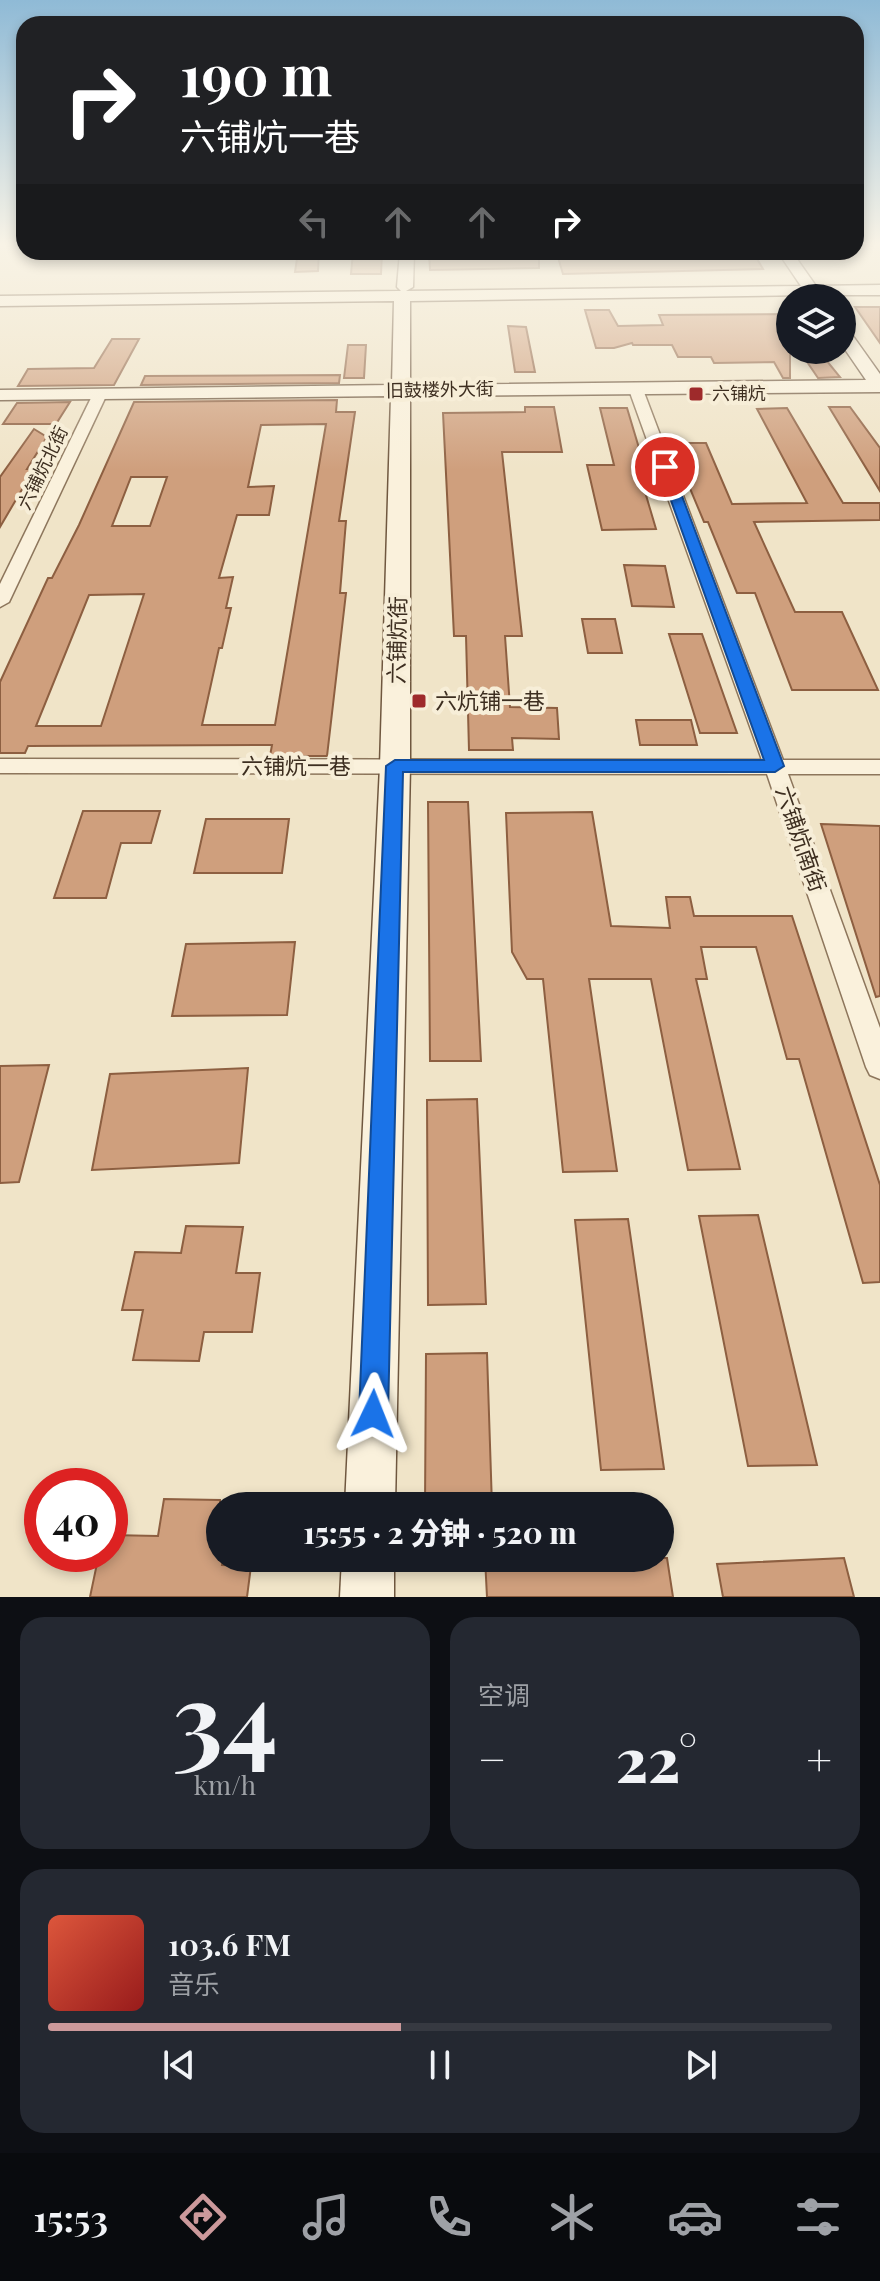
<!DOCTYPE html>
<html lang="zh">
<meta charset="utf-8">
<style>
body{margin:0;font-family:"Playfair Display","Noto Sans SC",serif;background:#242831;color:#f1f3f6;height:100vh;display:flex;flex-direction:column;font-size:30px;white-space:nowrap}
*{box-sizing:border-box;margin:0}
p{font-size:26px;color:#9ea1a6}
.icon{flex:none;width:44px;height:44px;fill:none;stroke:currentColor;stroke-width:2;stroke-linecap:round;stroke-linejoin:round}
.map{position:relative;height:1597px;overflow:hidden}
.side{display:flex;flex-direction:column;gap:20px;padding:20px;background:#0d0f14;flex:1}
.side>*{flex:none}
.guide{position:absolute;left:16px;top:16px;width:848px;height:244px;border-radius:24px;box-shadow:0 4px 12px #0003;background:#202124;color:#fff;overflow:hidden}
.buttons{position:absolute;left:776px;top:284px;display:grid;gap:16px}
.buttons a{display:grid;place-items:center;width:80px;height:80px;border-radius:50%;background:#171b24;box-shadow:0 4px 12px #0003;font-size:40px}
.speed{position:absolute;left:24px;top:1468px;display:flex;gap:16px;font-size:40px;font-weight:700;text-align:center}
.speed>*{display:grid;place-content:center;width:104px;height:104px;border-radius:50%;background:#171b24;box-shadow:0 4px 12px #0003;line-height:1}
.speed .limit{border:12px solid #d22;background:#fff;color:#111}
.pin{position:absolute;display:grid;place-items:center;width:68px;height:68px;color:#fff;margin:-34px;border:4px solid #fff;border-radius:50%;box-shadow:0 2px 8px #0007}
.me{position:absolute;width:88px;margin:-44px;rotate:2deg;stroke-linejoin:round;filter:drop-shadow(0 0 6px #0008)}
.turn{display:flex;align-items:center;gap:28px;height:168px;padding:0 32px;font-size:36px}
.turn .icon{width:104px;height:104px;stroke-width:2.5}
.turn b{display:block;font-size:56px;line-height:68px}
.lanes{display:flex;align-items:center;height:76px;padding:0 32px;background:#0003;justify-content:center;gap:40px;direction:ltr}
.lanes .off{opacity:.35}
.big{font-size:60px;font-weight:800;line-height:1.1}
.side .tile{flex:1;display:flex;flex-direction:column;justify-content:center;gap:12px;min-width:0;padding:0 28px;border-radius:24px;background:#242831}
.side .dial{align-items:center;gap:0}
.dial b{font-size:104px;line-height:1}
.song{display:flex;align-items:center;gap:24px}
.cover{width:96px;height:96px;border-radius:12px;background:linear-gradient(135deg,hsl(10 70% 55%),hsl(0 70% 35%))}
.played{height:8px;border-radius:4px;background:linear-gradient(90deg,#cc999b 45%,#363941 45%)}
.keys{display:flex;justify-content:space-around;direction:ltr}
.heat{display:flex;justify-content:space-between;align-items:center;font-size:44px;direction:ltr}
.side .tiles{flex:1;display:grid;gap:20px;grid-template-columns:1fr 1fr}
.tile:last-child{grid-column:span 2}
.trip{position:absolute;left:206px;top:1492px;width:468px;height:80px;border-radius:40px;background:#171b24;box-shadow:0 4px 12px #0003;font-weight:800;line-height:80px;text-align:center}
.tab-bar{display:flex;height:128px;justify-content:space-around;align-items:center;background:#090b0e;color:#9ea1a6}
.tab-bar .icon{width:56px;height:56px}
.tab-bar .current{color:#cc999b}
.tab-bar b{font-size:36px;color:#f1f3f6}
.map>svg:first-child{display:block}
.building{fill:#cf9f7d;stroke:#8d5f41;stroke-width:2;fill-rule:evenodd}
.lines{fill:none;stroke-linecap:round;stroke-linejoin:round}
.street-casing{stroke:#8d765c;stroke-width:3}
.secondary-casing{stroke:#6f573f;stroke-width:3}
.street{fill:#faf1dc;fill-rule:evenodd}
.secondary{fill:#faf1dc;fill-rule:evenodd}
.route{fill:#1a73e8;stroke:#114b97;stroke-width:2}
.poi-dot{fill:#9e2a2b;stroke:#f7eed8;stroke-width:3}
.labels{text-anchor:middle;stroke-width:8;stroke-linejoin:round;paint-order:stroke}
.far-street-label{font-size:18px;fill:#3d2e20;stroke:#f7eed8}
.far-poi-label{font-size:18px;fill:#3d2e20;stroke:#f7eed8;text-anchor:start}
.street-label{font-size:22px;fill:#3d2e20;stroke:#f7eed8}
.poi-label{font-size:22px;fill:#3d2e20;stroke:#f7eed8;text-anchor:start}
</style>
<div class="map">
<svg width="880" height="1597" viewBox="0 0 880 1597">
<rect width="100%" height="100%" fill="#f0e4c8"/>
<g class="building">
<path d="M298,252H319L318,271L295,272Z"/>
<path d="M353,252H382L381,274H351Z"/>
<path d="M429,252H539V268L430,270Z"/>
<path d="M732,252H753L763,269L563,274L557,254Z"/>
<path d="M855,307H880V343Z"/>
<path d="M585,310H609L618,326L663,325L659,315L790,314V378H783L774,362L714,363L711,357H678L672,345H633L632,343L614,348H596Z"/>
<path d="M508,326L526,327L535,372H515Z"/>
<path d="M112,339H139L114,385L18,386L28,369L94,368Z"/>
<path d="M348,345H366L364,378H344Z"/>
<path d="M799,350H818L840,377L818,378Z"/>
<path d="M340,375L339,383L141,385L145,376Z"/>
<path d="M337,400L336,412H355L339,521H346L340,593H346L327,756H270L272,745L28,746L25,753H0V682L48,578H52L79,525L134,402ZM326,424L275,725H202L219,648H222L231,608H226L233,577L219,578L237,515H269L274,486L248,487L261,425ZM131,477H167L150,526H112ZM144,594L101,726H36L89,595Z"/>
<path d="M70,402L56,424H3L17,403Z"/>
<path d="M525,407H554L562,452H502L522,636H505L510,707L557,708L559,739L512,738L513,750H469L466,636H454L443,413L525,412Z"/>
<path d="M829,407H850L880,448V491Z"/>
<path d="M600,408H627L642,458H635L656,529L602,530L587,465H614Z"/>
<path d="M787,408L843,503H880V520L754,522L795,612H842L878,690H792L755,593H737L708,522H704L671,443H706L732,504L807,503L757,409Z"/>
<path d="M34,429L47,437L27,469H34L0,527V477Z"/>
<path d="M624,565L665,566L674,607L632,606Z"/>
<path d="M582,619H615L622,653H588Z"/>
<path d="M669,634H702L737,733H700Z"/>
<path d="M636,720H691L697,745H640Z"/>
<path d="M428,802H468L481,1061H430Z"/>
<path d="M83,811H160L151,843H121L106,898H54Z"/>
<path d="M592,812L611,926L670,928L666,897H690L694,916H792L880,1185V1282L863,1283L799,1059H787L756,947H701L707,979H696L740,1169L688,1170L651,979H589L617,1171L563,1172L543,979H527L512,952L506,813Z"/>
<path d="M206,819H289L282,873H194Z"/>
<path d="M821,824L880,826V996L876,997Z"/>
<path d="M295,942L287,1015L172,1016L186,944Z"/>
<path d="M49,1065L19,1182L0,1183V1066Z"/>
<path d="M248,1068L239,1163L92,1170L110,1074Z"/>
<path d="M477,1099L486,1304L428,1305L427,1100Z"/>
<path d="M758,1215L817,1465L748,1466L699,1216Z"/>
<path d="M628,1219L664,1469L601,1470L575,1220Z"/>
<path d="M186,1226L243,1227L236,1273H260L252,1332H204L199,1361L133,1360L143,1310H122L135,1252L181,1253Z"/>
<path d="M487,1353L492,1506H425L426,1354Z"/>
<path d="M164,1499L220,1500V1558H223L222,1565L251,1566L247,1597H90L99,1554H110V1535L158,1536Z"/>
<path d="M485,1558H667L673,1597H487Z"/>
<path d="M844,1558L854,1597H723L717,1564Z"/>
</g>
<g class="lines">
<g class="street-casing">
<g id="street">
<path d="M635,383L642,387L783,760H880V774H788L880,1028V1079L870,1075L866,1067L767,774L0,773V759L762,760L628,387Z"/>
<path d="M100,390L107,394L9,602L0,607V584L93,394Z"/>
</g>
</g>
<g class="secondary-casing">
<g id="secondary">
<path d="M400,252H414L413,287L406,291L801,286L778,252H792L816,286L880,285V295H823L825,298L808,295L410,301V385L866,380L842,345V328L848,329L880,374V392L410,396V766L395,1506H345L380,766L391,396L0,400V390L392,385L394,301L0,306V296L398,291H401L397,287Z"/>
<path d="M342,1558H394V1597H340Z"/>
</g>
</g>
<use href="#street" class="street"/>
<use href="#secondary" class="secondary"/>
</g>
<linearGradient id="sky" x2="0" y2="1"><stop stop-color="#8fbad6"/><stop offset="0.52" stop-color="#f8f3e6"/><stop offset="1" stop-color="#f8f3e6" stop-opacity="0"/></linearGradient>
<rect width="880" height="470" fill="url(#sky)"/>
<path class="route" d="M665,463L671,467L784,766L775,772H403L388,1414L383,1424L373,1428L363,1424L359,1414L386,766L395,760H764L659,467Z"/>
<g class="poi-dot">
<rect x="688" y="386" width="16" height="16" rx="4"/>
<rect x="411" y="693" width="16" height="16" rx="4"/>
</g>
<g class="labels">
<g class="far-street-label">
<text transform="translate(440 390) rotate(-1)" y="6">旧鼓楼外大街</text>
<text transform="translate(43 468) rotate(-64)" y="6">六铺炕北街</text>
</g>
<g class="far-poi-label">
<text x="712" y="400">六铺炕</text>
</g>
<g class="street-label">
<text transform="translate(397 640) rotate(-89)" y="8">六铺炕街</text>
<text x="296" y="774">六铺炕一巷</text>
<text transform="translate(801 839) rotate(71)" y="8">六铺炕南街</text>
</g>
<g class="poi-label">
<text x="435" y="709">六炕铺一巷</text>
</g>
</g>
</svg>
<div class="buttons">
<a><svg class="icon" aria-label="layers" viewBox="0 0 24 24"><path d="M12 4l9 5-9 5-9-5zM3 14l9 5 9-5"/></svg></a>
</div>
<div class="speed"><div class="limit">40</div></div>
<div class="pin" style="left:665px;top:467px;background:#d93025"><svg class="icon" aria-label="arrive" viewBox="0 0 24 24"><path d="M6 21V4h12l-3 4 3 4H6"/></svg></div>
<svg class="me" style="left:373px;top:1414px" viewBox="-20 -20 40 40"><path d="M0-17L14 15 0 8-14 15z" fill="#1a73e8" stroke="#fff" stroke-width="4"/></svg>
<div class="trip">15:55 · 2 分钟 · 520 m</div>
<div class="guide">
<div class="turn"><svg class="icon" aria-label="right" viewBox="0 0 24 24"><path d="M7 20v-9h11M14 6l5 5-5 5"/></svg><div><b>190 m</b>六铺炕一巷</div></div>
<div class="lanes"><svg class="icon off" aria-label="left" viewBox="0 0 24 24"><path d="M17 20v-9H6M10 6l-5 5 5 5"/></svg><svg class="icon off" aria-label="ahead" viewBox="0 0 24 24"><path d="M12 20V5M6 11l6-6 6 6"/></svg><svg class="icon off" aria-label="ahead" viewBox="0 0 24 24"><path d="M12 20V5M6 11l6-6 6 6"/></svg><svg class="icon" aria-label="right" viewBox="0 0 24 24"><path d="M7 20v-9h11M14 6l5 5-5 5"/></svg></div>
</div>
</div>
<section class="side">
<div class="tiles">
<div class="tile dial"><b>34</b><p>km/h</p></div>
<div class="tile"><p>空调</p>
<div class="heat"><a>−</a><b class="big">22°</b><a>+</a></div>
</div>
<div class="tile">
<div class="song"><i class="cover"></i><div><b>103.6 FM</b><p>音乐</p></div></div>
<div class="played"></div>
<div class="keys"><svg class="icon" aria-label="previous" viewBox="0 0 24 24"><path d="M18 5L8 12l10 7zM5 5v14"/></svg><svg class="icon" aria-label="pause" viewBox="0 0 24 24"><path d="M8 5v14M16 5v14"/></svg><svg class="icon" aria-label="next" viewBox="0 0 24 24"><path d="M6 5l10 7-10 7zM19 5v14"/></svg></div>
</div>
</div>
</section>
<nav class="tab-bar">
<b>15:53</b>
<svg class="icon current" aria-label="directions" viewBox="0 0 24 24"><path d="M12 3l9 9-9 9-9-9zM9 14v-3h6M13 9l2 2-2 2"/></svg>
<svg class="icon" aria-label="music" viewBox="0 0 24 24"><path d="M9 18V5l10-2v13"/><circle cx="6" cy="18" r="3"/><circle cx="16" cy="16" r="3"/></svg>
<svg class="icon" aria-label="phone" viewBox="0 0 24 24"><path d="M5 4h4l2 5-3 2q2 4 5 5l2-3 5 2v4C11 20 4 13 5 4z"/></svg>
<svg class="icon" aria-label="climate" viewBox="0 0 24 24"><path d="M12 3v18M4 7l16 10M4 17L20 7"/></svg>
<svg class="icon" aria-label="car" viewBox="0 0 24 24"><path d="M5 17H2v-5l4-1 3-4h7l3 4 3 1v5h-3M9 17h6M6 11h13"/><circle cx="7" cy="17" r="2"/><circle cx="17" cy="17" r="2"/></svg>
<svg class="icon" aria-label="filters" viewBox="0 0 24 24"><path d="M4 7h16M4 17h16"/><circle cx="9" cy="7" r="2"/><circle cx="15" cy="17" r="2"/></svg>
</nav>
